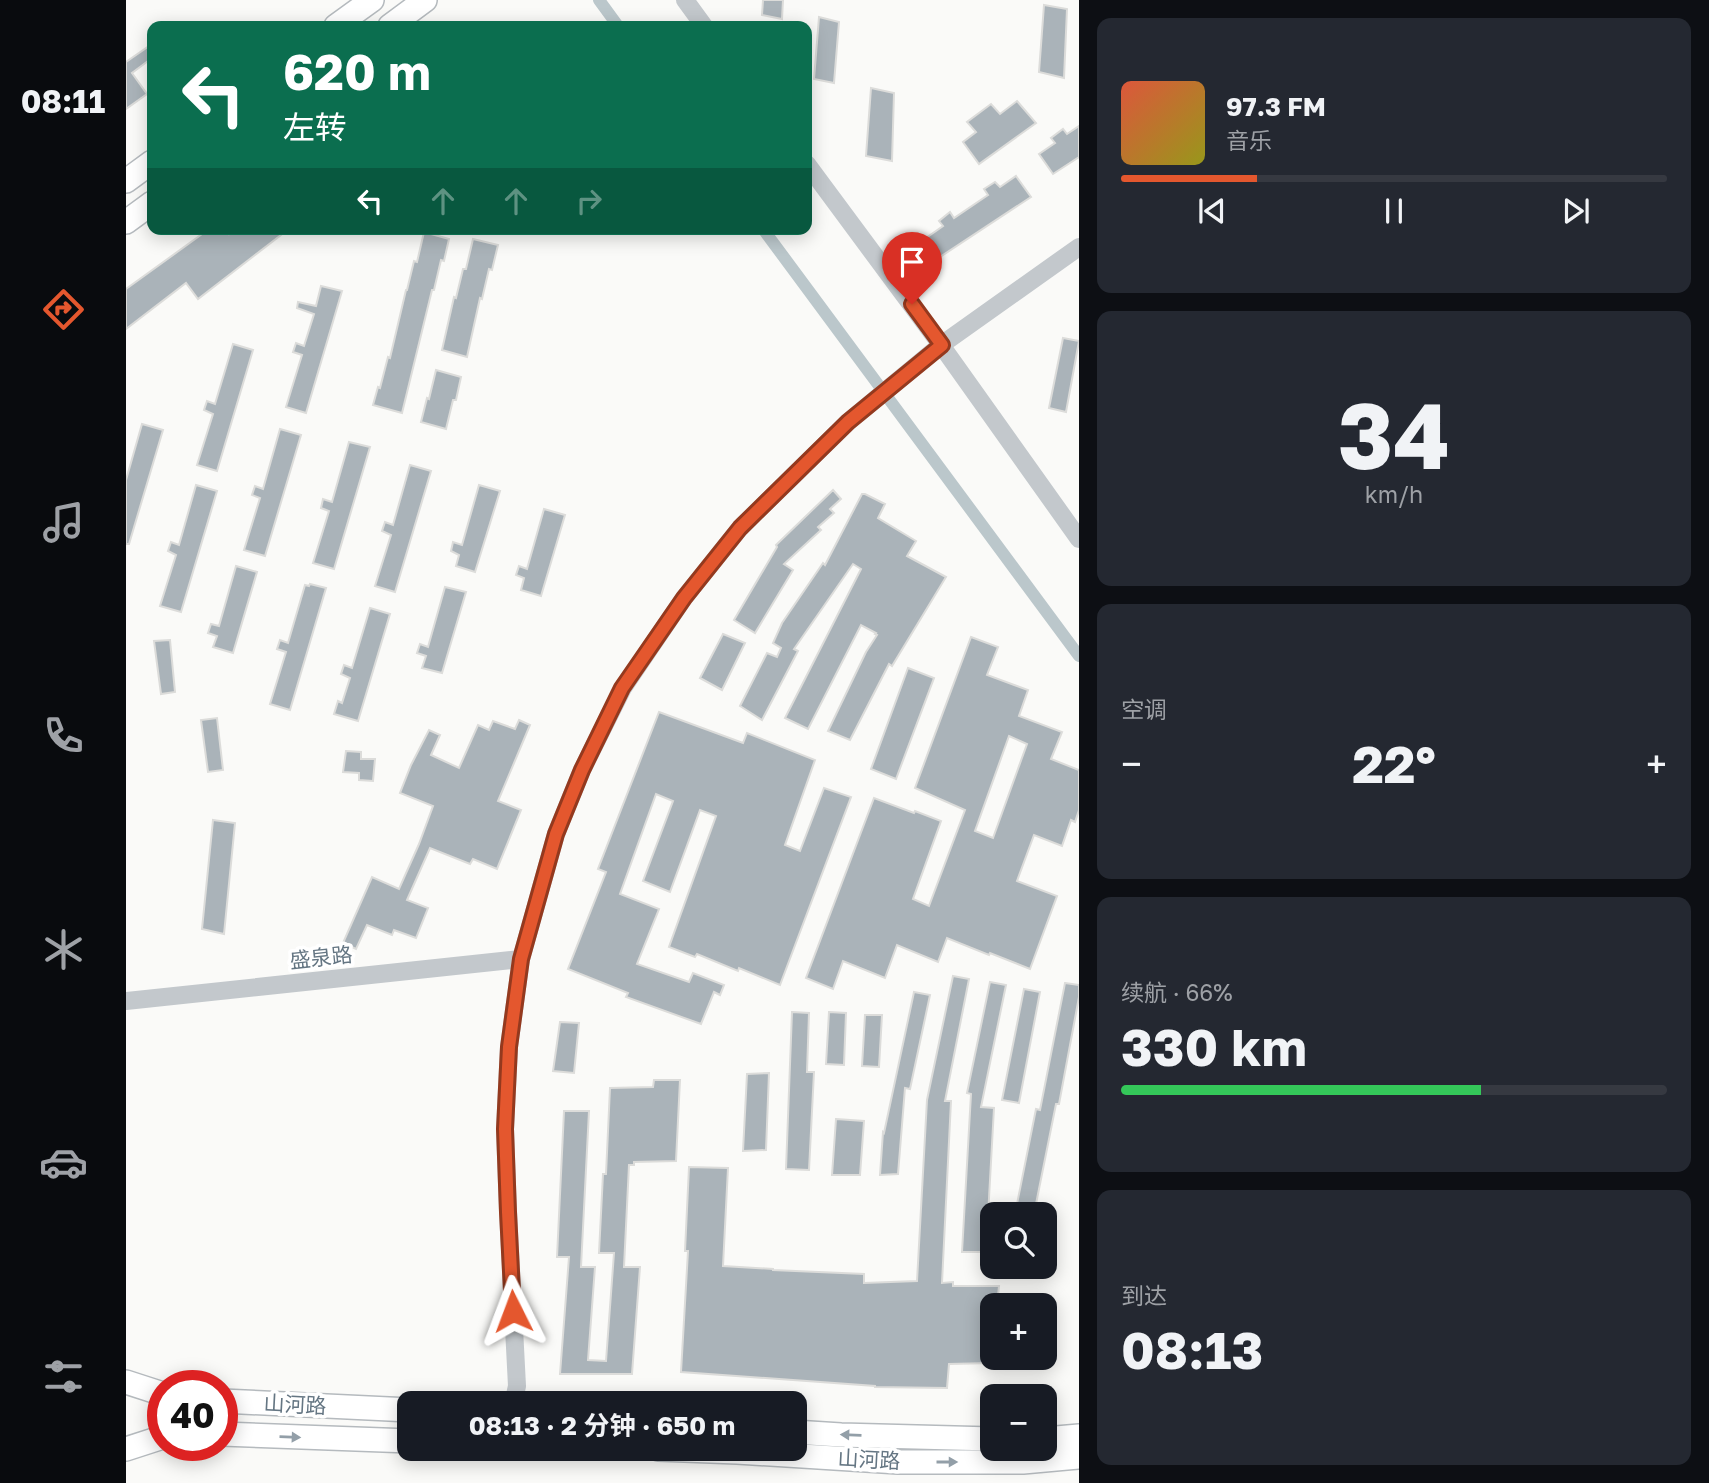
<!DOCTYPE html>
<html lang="zh">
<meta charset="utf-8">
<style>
body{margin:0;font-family:"Golos Text","Noto Sans SC",sans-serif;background:#242831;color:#f1f3f6;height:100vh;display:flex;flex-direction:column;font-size:26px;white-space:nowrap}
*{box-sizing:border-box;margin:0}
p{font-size:23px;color:#9ea1a6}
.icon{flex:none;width:38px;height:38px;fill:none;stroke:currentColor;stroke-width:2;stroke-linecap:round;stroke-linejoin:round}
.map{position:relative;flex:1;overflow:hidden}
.side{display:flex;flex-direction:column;gap:18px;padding:18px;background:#0d0f14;width:630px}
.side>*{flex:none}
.hud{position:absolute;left:21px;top:21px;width:665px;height:214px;border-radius:14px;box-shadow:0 4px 18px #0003;background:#0b6e4f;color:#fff;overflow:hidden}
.buttons{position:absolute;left:854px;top:1202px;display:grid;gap:14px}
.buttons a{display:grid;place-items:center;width:77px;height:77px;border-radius:14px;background:#171b24;box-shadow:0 4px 18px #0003;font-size:35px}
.speed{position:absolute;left:21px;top:1370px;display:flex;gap:14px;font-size:35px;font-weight:700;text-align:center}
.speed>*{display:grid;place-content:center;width:91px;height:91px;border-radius:50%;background:#171b24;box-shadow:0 4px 18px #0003;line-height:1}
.speed .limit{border:10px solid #d22;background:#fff;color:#111}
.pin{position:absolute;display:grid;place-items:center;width:60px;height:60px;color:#fff;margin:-72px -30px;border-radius:50% 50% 50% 0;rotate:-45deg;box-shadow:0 0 7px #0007}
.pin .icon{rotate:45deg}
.me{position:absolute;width:77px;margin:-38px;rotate:357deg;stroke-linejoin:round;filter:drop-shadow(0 0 5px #0008)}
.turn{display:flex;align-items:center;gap:24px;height:147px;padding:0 21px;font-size:32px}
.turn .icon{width:91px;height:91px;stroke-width:2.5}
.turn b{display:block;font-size:49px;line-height:60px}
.lanes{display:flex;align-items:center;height:66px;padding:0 21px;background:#0003;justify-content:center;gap:35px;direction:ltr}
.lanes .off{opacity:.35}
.big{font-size:52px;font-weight:700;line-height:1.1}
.side .card{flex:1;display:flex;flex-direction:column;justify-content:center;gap:10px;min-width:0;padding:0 24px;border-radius:14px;background:#242831}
.side .dial{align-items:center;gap:0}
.dial b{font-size:91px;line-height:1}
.song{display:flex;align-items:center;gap:21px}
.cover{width:84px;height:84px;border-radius:10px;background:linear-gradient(135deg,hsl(10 70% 55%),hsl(60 70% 35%))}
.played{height:7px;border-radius:4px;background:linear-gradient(90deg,#e4572e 25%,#363941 25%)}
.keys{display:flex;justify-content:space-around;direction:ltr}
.heat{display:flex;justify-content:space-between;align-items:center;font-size:38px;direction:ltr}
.charge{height:10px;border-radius:5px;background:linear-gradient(90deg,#34c759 66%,#363941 0)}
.trip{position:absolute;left:271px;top:1391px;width:410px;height:70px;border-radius:14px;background:#171b24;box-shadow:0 4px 18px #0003;font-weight:700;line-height:70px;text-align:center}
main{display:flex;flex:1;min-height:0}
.tab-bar{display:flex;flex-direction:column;width:126px;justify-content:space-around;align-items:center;background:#090b0e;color:#9ea1a6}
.tab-bar .icon{width:49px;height:49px}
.tab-bar .active{color:#e4572e}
.tab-bar b{font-size:32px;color:#f1f3f6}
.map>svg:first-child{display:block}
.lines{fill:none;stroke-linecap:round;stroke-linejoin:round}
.canal{stroke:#bbc7cb;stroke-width:12}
.building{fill:#aab3b9;stroke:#dcdcda;stroke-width:2;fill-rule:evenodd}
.major-casing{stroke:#b5babe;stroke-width:26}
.minor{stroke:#c3c8cc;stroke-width:18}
.major{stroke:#fff;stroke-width:23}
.oneway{fill:#939fa8}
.route-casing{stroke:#94391e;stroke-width:18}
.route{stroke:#e4572e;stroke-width:12}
.labels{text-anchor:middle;stroke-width:7;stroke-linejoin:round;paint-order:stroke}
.street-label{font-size:21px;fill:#657683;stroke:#fff}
</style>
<main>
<nav class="tab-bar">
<b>08:11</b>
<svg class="icon active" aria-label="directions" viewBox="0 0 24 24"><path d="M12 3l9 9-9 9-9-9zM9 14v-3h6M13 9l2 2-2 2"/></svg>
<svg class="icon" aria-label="music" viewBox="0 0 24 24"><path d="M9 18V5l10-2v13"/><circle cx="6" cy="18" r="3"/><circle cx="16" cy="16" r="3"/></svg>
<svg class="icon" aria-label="phone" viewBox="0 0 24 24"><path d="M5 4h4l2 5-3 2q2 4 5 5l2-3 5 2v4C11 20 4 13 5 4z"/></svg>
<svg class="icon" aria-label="climate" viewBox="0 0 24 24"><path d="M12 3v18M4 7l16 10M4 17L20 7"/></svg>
<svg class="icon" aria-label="car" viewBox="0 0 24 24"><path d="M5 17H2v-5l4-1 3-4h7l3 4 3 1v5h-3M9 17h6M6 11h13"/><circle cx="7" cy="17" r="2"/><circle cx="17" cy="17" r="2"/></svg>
<svg class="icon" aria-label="filters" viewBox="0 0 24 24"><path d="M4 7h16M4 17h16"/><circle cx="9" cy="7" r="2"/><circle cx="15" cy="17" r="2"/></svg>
</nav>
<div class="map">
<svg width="953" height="1483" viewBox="0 0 953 1483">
<rect width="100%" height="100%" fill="#fafaf8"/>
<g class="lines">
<g class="canal">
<path d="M473,0L492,26"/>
<path d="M637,229L953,656"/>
</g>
</g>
<g class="building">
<path d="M637,0H657L656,19L636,15Z"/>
<path d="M918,5L941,9L938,78L913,72Z"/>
<path d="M693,17L713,22L708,83L688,79Z"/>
<path d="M26,44V58L6,73L21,94L0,109V62Z"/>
<path d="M745,88L768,93L766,161L740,156Z"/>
<path d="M891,101L910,123L853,164L837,142L850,132L841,122L865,104L874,114Z"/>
<path d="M953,126V157L927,174L913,154L929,143L925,138L937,129L941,134Z"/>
<path d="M890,176L905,197L814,257L800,238L817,226L813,221L824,212L828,218L862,195L858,189L869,182L874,187Z"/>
<path d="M83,229H99L103,234L108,229H151L155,235L72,299L60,283L0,329V289Z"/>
<path d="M298,232L323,239L318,261L315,260L308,290H306L276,413L247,405L252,387L254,388L262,357L264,358L280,290H281L288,261L291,262Z"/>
<path d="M347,239L372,245L366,270L363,269L356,299L354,298L341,357L316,350L328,297L330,298L337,269H340Z"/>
<path d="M195,286L216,291L180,413L160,407L176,355L167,352L170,343L178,346L188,314L171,308L172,302L190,306Z"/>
<path d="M937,338L953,341L940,412L923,408Z"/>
<path d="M107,344L127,350L91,471L71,465L87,414L78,410L81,401L89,404Z"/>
<path d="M310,370L335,377L330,400H327L320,429L295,422L301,398L303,399Z"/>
<path d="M16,424L37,430L3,544H0V480Z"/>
<path d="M154,429L175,435L139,556L118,550L134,498L126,495L129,486L137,489Z"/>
<path d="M223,442L244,447L208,569L187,563L203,511L195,508L197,499L206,502Z"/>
<path d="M284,465L305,471L269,592L249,586L265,535L256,531L259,522L267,525Z"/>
<path d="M70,485L91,491L55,612L34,606L50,555L42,551L45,542L53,545Z"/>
<path d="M353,485L374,491L349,572L330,566L333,555L325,551L327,542L336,545Z"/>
<path d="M707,490L715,499L704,509L708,513L692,527L695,530L658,564L667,570L629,633L608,620L651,547L650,545Z"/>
<path d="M736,494H739L759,504L752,518L790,541L781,556L820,577L766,666L763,664L724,740L702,731L740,652L751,635L749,634L750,633L735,625L682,729L659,718L735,569L727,564L668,649L672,651L636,720L614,706L641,653L651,657L655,648L647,643L656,623L697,563L699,565Z"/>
<path d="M418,509L439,515L415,596L395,590L398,578L390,575L393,566L401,569Z"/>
<path d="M110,566L131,572L107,653L87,647L91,636L82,633L85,624L93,626Z"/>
<path d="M184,584L200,588L164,710L144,704L160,652L151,649L154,640L162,643L179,585L183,586Z"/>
<path d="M319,587L340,592L316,673L296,668L300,656L291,653L294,644L302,647Z"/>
<path d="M244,608L264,614L232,721L208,714L212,701L216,703L224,678L215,674L218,665L226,668Z"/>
<path d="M597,634L619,643L596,690L574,678Z"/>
<path d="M845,637L872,647L861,675L902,690L893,716L936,732L925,759L953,770V810L949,822L945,820L936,846L908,835L891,881L931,896L904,969L864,953L863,955L821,938L812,962L771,945L759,978L717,961L707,989L680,978L748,798L788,813L789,811L815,821L787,899L803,906L839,810L789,788ZM883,736L901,744L867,838L849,831Z"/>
<path d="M44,640L49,692L35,694L28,641Z"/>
<path d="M782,668L808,678L770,779L745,769Z"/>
<path d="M533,712L617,743L621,733L689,760L659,845L674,851L698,788L725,797L654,985L613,968L612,971L571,954L569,957L543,947L590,816L574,810L544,892L517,881L547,801L530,794L494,894L533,909L511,964L563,982L567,973L598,985L594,995L588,992L575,1024L500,997L502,993L442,969L480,872L472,869Z"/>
<path d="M91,718L97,770L82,772L75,720Z"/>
<path d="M393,720L404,725L372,801L395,810L371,869L347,859L344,864L304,848L281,900L302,908L290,938L268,930L266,935L241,925L230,949L217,943L246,877L273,889L293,844L307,806L274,793L285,765L303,730L314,735L305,755L333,768L352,725L363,730L367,721L389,729Z"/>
<path d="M220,751L235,752V759H249L247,781L233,780V773L217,772Z"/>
<path d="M87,820L109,823L98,934L76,929Z"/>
<path d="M827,976L843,979L819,1101H825L816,1283L827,1282V1286H873L871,1306H866V1363L823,1364L821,1388L749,1387V1386L555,1372L562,1251H559L563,1167L602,1168L597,1266L647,1269V1270L738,1274V1283L791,1281L801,1100Z"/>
<path d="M864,982L880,985L855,1107L868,1108L860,1252H836L845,1094L841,1093Z"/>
<path d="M939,983L953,985V997L933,1104H930L908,1214H889L910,1109L914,1110Z"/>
<path d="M898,989L914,992L893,1103L876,1100Z"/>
<path d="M788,992L804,995L784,1089L779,1088L772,1174L754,1175L757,1132L758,1133Z"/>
<path d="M666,1012L683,1013L681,1072H688L683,1170L660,1169Z"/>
<path d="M703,1012L720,1013L718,1065L700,1064Z"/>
<path d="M739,1015H756L753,1067L736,1066Z"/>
<path d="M434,1022L453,1023L448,1073L427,1071Z"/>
<path d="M643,1073L640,1150L617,1151L621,1074Z"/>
<path d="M528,1080H554L550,1161L508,1162V1165H503L498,1267H514L506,1374H434L443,1257H431L438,1111H463L455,1267H469L462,1360L480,1361L488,1253H473L477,1174H480L484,1088L527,1087Z"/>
<path d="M710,1119L738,1121L734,1175H706Z"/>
</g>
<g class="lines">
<g class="major-casing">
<g id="major">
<path d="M210,26L246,0"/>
<path d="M264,26L299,0"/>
<path d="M0,181L26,162"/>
<path d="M0,222L26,203"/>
<path d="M0,1382L37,1394"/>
<path d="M96,1401L284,1410"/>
<path d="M668,1432L715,1435L866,1439"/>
<path d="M96,1434L284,1441"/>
<path d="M919,1439L953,1436"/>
<path d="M0,1449L37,1437"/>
<path d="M532,1449L611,1452L772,1462H897L953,1457"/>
</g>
</g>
<g class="minor">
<path d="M559,0L578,26"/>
<path d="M681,164L815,345L953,539"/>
<path d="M0,1001L395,959"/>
<path d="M387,1404L391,1386L382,1212L379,1129L383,1047L395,959L430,834L456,770L497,688L558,598L614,528L722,422L815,345L953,247"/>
</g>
<use href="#major" class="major"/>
</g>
<defs><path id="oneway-solid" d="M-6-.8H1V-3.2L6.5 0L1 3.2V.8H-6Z" transform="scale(1.75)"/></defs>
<g class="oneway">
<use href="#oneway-solid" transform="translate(725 1435) rotate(-178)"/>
<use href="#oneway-solid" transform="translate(164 1437) rotate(2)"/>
<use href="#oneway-solid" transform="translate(821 1462)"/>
</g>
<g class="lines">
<g class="route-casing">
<path id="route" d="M387,1311L382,1212L379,1129L383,1047L395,959L430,834L456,770L496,688L558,598L614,528L722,422L816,345L786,304"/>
</g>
<use href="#route" class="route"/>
</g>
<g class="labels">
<g class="street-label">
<text transform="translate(195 958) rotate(-6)" y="7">盛泉路</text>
<text transform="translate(169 1405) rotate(3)" y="7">山河路</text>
<text transform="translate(743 1460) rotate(3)" y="7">山河路</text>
</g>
</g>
</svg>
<div class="buttons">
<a><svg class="icon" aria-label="search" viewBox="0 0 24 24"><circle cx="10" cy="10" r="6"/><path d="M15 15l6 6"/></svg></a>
<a>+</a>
<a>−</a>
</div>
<div class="speed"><div class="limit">40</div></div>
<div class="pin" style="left:786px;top:304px;background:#d93025"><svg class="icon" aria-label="arrive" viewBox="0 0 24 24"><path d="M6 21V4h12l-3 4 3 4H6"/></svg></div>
<svg class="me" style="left:387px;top:1311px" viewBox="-20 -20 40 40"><path d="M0-17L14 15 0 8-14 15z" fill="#e4572e" stroke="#fff" stroke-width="4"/></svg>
<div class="trip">08:13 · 2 分钟 · 650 m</div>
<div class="hud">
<div class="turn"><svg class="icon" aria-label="left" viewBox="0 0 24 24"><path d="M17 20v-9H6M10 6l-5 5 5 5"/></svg><div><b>620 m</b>左转</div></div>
<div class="lanes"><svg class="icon" aria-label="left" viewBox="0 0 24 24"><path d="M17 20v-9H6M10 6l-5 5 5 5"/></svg><svg class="icon off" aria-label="ahead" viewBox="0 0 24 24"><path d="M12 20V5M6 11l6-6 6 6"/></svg><svg class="icon off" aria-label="ahead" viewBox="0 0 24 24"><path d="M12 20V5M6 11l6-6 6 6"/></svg><svg class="icon off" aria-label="right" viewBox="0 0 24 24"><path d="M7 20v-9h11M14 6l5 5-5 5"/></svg></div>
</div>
</div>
<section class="side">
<div class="card">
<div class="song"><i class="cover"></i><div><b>97.3 FM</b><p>音乐</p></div></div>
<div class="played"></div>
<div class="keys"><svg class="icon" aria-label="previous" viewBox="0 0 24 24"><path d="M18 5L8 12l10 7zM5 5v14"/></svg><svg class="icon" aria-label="pause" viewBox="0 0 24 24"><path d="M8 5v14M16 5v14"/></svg><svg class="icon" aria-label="next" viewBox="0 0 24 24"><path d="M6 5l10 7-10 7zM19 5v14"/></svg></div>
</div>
<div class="card dial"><b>34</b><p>km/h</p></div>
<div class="card"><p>空调</p>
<div class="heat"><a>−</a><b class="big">22°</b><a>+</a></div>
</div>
<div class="card"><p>续航 · 66%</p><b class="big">330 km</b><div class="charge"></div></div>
<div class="card"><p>到达</p><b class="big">08:13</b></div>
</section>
</main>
